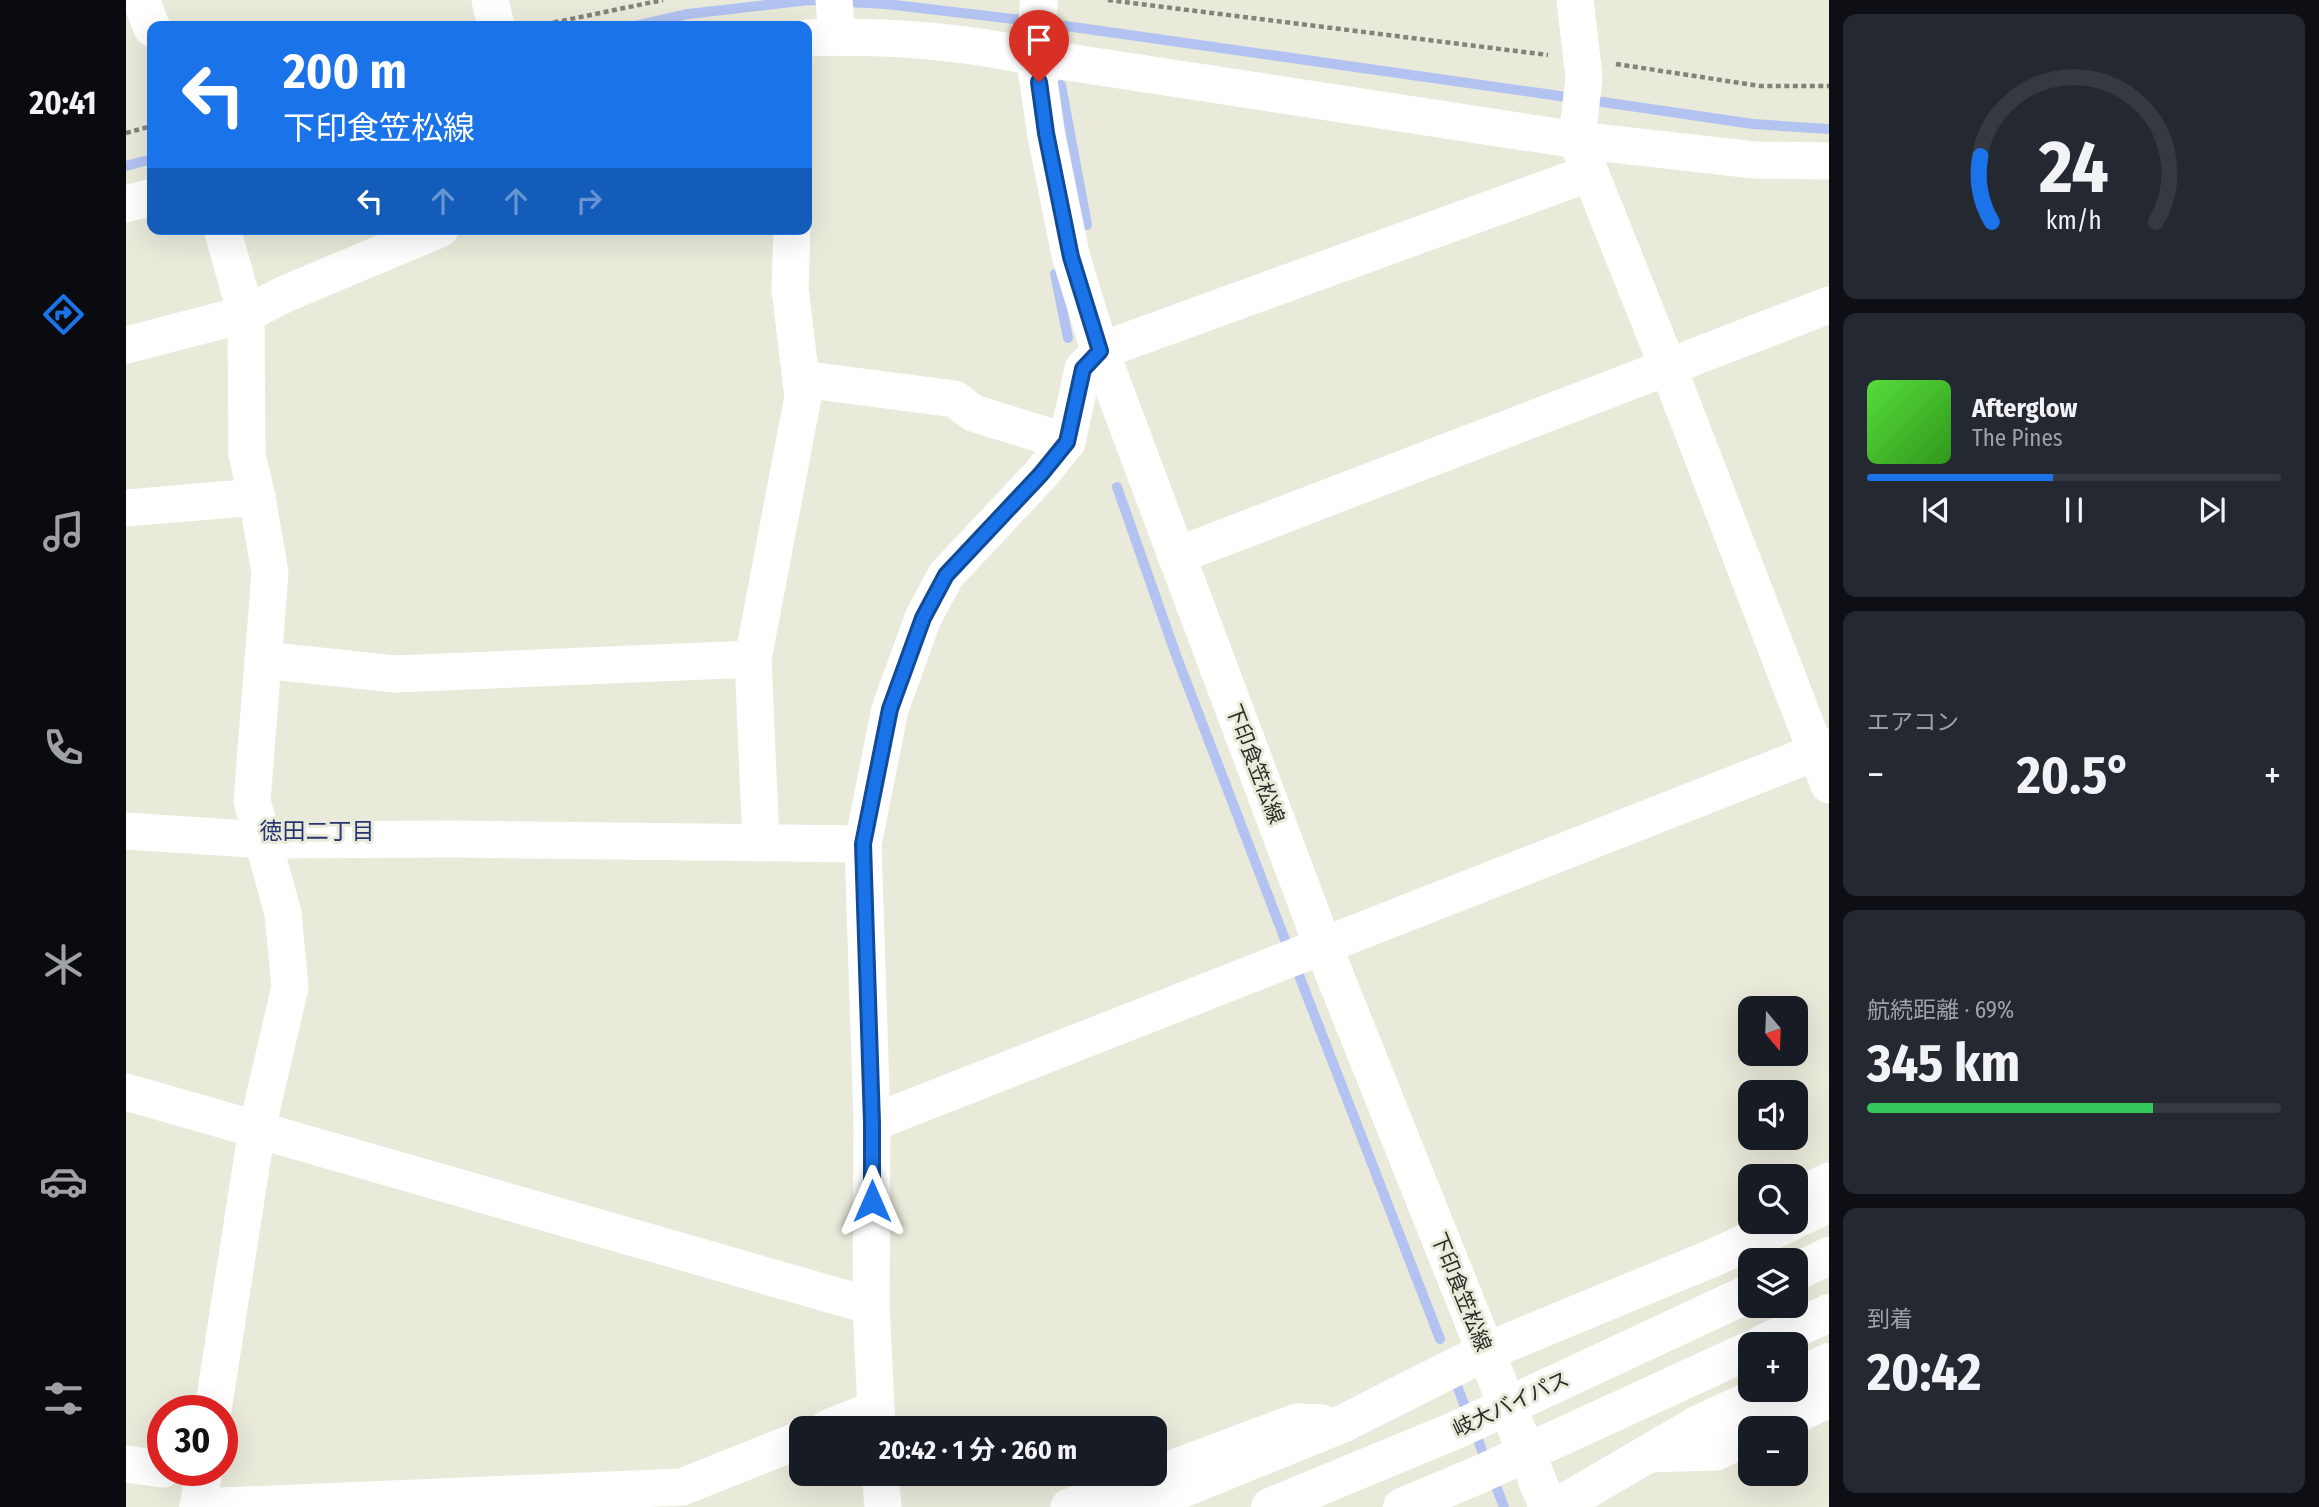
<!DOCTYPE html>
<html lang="ja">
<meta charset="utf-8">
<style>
body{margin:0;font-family:"Fira Sans Condensed","Noto Sans JP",sans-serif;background:#242831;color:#f1f3f6;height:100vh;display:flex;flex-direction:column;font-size:26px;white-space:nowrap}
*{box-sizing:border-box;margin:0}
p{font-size:23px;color:#9ea1a6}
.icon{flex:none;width:38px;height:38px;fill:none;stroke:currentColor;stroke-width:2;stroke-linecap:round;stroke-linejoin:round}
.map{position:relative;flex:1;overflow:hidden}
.sheet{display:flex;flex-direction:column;gap:14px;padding:14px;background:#0d0f14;width:490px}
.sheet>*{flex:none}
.guide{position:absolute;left:21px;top:21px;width:665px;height:214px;border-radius:14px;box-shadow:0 7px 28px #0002;background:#1a73e8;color:#fff;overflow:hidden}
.needle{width:46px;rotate:161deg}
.tools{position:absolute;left:1612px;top:996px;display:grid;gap:14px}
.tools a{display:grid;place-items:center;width:70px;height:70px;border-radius:14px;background:#171b24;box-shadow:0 7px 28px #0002;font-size:35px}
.speed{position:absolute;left:21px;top:1395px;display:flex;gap:14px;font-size:35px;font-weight:700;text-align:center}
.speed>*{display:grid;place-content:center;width:91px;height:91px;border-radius:50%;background:#171b24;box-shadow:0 7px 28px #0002;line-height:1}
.speed .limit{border:10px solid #d22;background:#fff;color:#111}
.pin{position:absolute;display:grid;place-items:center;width:60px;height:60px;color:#fff;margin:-72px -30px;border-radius:50% 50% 50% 0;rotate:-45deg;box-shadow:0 0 7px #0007}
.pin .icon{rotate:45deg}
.me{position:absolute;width:77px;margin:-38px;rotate:0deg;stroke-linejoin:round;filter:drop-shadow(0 0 5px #0008)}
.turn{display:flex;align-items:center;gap:24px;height:147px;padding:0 21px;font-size:32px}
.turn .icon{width:91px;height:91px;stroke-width:2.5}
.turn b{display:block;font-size:49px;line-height:60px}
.lanes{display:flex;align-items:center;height:66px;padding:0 21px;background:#0003;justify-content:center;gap:35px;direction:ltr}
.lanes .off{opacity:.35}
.big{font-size:52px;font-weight:700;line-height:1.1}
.sheet .card{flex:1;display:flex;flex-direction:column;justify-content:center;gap:10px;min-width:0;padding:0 24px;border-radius:14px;background:#242831}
.sheet .dial{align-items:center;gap:0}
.dial svg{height:182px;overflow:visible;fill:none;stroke:#363941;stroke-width:7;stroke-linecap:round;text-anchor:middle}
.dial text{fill:#f1f3f6;stroke:none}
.song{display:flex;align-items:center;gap:21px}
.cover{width:84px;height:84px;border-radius:10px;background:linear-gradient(135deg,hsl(110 70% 55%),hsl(110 70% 35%))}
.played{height:7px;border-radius:4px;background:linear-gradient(90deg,#1a73e8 45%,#363941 45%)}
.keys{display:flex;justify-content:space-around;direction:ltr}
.heat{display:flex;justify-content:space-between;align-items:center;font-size:38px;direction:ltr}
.charge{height:10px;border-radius:5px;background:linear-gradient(90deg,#34c759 69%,#363941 0)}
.trip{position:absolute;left:663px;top:1416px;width:378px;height:70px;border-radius:14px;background:#171b24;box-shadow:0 7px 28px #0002;font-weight:700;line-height:70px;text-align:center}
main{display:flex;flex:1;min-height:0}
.menu{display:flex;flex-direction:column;width:126px;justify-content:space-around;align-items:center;background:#090b0e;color:#9ea1a6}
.menu .icon{width:49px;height:49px}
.menu .selected{color:#1a73e8}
.menu b{font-size:32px;color:#f1f3f6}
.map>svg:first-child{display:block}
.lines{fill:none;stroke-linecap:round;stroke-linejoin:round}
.stream{stroke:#b2c3f1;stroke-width:10}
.path{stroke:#838379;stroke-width:4.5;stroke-dasharray:5 3.5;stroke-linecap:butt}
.minor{stroke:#fff;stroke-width:37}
.major{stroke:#fff;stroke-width:38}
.highway{stroke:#fff;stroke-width:38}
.route-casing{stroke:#114b97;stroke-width:18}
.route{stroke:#1a73e8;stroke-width:12}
.labels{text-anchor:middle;stroke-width:6;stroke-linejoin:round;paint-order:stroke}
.street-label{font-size:21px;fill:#2d2d28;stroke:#eaeadb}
.neighbourhood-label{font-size:23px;fill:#26356e;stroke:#eaeadb}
</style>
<main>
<nav class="menu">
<b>20:41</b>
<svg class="icon selected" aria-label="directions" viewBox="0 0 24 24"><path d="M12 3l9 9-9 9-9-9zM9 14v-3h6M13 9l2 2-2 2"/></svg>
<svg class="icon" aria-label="music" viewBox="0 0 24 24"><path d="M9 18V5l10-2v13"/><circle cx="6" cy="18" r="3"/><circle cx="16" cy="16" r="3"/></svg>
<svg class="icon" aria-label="phone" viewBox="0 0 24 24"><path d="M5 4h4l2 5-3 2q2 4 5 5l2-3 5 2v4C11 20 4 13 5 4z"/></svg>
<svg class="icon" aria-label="climate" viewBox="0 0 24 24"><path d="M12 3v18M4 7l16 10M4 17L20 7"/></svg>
<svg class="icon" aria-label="car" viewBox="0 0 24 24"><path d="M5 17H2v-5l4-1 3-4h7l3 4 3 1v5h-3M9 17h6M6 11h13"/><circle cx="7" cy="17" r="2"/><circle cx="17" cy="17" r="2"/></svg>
<svg class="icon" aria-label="filters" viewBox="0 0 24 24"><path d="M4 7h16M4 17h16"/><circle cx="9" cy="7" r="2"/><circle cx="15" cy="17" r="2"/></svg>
</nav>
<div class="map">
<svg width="1703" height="1507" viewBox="0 0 1703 1507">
<rect width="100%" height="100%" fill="#eaeadb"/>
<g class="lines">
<g class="stream">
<path d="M919,23L1448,98"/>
<path d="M509,26L562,14L683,0L760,4L904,21"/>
<path d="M935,85L961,225"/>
<path d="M1463,100L1627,124L1703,129"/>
<path d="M0,166L26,159"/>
<path d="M929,274L942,338"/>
<path d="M991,487L1050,655L1163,950"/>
<path d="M1169,965L1314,1339"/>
<path d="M1329,1380L1342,1415"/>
<path d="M1348,1429L1361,1464"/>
<path d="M1367,1478L1378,1507"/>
</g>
<g class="path">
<path d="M982,0L1422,55"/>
<path d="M411,26L537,0"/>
<path d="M1490,64L1634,86H1703"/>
<path d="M0,133L26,126"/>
</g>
<g class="minor">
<path d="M15,0L26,28"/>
<path d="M364,0L370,26"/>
<path d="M708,0L711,37"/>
<path d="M1449,0L1458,77L1451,140L1542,367L1703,785"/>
<path d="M681,38C758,35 834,41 909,57L1451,140L1628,160L1703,161"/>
<path d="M0,204L26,197"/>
<path d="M0,345L120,314L159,294L314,229"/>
<path d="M675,379L829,399L847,413L941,442"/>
<path d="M0,508L131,497"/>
<path d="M1050,556L1703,305"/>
<path d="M137,660L269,674L627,659"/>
<path d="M0,831L137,840L327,839L737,844"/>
<path d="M635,843L627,659L677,397L664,289L666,229"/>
<path d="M0,1092L745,1306"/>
<path d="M746,1123L1703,747"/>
<path d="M1670,1198L1703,1181"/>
<path d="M87,1410L131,1129L164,987L157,913L126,801L144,573L131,497L121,455L120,314L96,229"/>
<path d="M702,1428L750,1409"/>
<path d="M751,1428L745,1306L746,1123L737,844L764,709L797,618L820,575L915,474L941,442L957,369L974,351L1464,173"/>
<path d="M1642,1428L1703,1399"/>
<path d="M1522,1454L1590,1452L1624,1436"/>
<path d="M0,1464L37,1469"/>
<path d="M754,1474L757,1507"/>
<path d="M72,1507L556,1487L676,1439"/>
<path d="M72,1507L78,1470"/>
<path d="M943,1507L1171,1422L1196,1423"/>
</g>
<path class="major" d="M913,0L909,57L920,133L945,257L974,351L1197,946L1422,1507"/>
<g class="highway">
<path d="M1670,1219L1703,1204"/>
<path d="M1670,1272L1703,1256"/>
<path d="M1636,1344L1703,1313"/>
<path d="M1670,1378L1703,1362"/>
<path d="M1011,1507L1216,1424L1359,1352L1589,1257L1665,1222"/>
<path d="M1144,1507L1330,1430L1624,1293"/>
<path d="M1276,1507L1350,1476L1624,1350"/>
<path d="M1431,1507L1573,1424L1646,1390"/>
</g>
</g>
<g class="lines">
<g class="route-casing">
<path id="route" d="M746,1201V1123L737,844L764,709L797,618L820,575L915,474L941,442L957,369L974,351L945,257L920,133L913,82"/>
</g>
<use href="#route" class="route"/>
</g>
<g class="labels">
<g class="street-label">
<text transform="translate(1129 764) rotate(69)" y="7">下印食笠松線</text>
<text transform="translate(1335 1292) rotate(68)" y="7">下印食笠松線</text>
<text transform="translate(1385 1404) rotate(-25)" y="7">岐大バイパス</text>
</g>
<g class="neighbourhood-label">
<text x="191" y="839">徳田二丁目</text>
</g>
</g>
</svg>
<div class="tools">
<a><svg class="needle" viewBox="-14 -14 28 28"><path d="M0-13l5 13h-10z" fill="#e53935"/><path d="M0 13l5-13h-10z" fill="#9ea1a6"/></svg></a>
<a><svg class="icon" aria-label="sound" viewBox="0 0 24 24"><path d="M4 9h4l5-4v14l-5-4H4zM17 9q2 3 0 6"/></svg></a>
<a><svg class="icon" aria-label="search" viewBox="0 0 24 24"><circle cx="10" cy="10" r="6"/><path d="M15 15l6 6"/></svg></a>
<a><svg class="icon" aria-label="layers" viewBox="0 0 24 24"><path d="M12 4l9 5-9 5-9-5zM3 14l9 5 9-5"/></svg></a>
<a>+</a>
<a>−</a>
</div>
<div class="speed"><div class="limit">30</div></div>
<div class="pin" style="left:913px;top:82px;background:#d93025"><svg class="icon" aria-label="arrive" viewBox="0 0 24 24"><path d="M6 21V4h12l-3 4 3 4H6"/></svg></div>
<svg class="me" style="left:746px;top:1201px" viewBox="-20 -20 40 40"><path d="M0-17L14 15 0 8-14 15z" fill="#1a73e8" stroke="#fff" stroke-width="4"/></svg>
<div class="trip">20:42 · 1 分 · 260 m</div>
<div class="guide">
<div class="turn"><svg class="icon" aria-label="left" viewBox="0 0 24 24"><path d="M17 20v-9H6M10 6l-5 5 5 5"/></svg><div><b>200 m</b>下印食笠松線</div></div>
<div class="lanes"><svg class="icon" aria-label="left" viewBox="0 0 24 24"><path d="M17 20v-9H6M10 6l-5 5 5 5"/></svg><svg class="icon off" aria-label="ahead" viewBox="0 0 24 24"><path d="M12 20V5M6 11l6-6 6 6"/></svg><svg class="icon off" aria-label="ahead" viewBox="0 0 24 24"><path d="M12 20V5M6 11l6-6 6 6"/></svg><svg class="icon off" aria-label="right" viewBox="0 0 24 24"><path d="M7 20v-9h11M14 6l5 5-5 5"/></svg></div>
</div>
</div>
<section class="sheet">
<div class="card dial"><svg viewBox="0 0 100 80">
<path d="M14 69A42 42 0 1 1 86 69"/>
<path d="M14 69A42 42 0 0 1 9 40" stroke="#1a73e8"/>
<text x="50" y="56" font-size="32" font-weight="700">24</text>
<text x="50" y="72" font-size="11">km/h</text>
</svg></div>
<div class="card">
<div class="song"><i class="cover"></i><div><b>Afterglow</b><p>The Pines</p></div></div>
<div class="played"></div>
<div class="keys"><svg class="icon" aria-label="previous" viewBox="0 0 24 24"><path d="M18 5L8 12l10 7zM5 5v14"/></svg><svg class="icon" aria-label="pause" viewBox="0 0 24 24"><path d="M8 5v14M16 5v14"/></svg><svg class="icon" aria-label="next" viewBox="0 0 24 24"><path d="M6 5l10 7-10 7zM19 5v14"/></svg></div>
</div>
<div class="card"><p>エアコン</p>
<div class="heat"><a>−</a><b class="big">20.5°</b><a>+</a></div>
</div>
<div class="card"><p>航続距離 · 69%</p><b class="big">345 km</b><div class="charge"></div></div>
<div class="card"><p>到着</p><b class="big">20:42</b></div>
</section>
</main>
